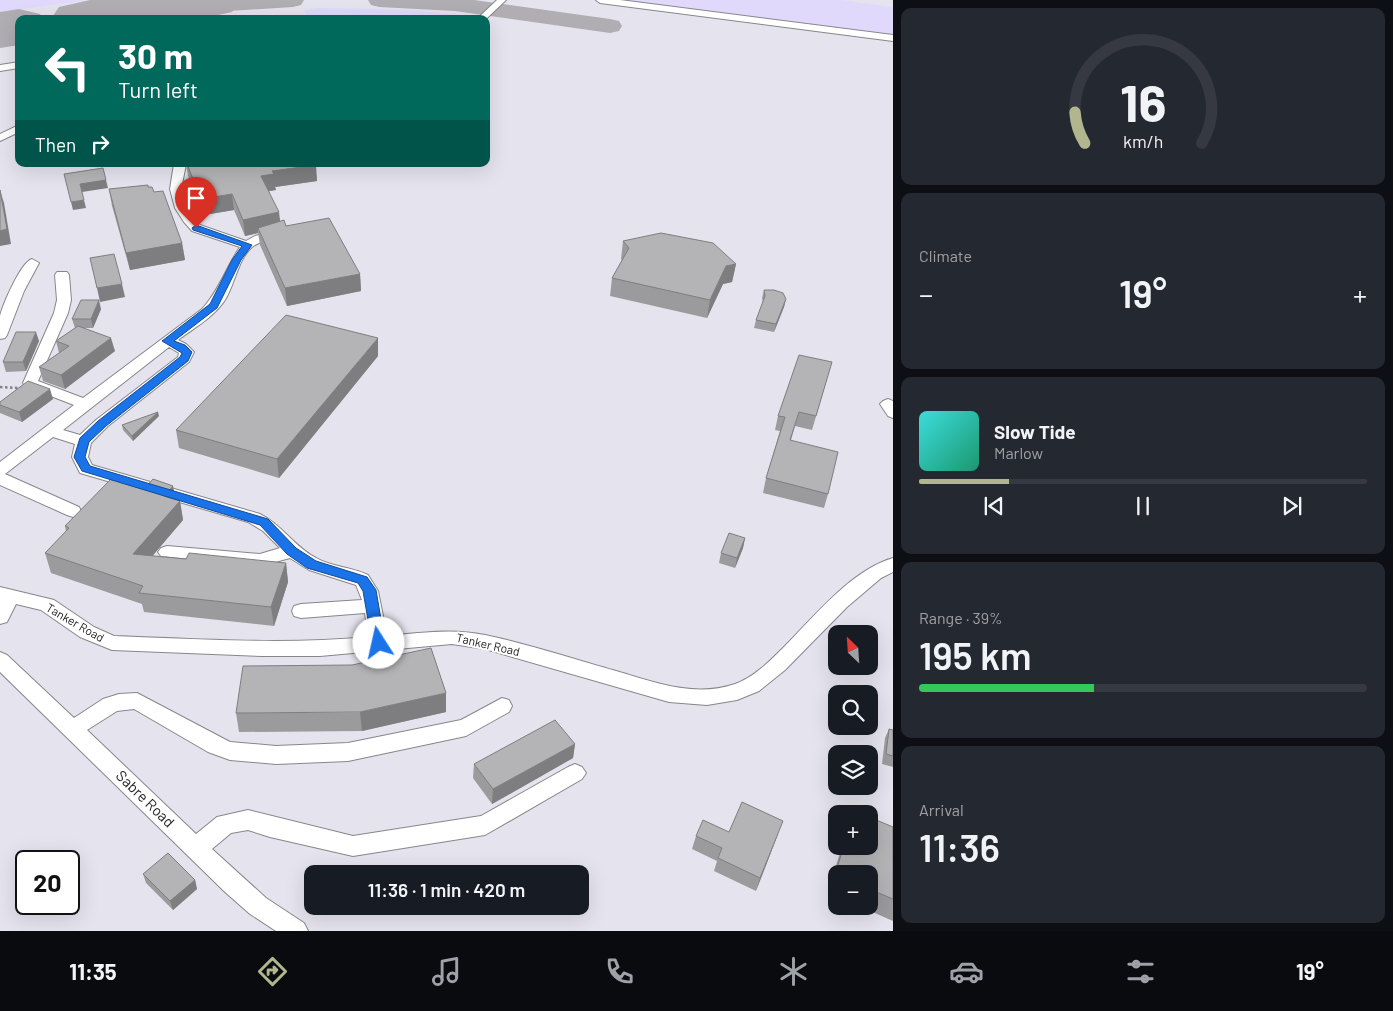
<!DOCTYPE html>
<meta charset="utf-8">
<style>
body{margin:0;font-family:Barlow,sans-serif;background:#242831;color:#f1f3f6;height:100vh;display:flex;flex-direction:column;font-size:19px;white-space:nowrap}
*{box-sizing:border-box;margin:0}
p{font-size:16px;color:#9ea1a6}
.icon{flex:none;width:28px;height:28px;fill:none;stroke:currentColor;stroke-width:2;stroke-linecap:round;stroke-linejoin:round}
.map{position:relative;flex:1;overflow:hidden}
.side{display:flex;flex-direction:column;gap:8px;padding:8px;background:#0d0f14;width:500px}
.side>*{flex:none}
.hud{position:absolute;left:15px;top:15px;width:475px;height:152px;border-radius:10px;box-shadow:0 5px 20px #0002;background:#00695c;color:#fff;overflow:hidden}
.needle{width:32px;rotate:335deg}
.fabs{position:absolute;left:828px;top:625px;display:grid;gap:10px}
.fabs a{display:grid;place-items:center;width:50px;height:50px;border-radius:10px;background:#171b24;box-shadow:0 5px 20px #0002;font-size:25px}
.speed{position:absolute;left:15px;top:850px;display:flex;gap:10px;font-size:25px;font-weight:700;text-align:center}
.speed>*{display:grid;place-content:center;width:65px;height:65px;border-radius:50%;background:#171b24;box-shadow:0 5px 20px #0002;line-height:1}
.speed .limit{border:2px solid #111;border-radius:8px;background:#fff;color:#111}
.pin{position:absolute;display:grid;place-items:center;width:42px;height:42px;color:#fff;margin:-51px -21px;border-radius:50% 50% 50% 0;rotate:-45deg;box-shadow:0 0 5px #0007}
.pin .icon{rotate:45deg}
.me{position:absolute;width:55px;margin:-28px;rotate:350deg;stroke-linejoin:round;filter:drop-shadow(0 0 4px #0008)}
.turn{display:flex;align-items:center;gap:18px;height:105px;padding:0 20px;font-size:22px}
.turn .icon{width:65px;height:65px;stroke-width:2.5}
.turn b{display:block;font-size:35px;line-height:42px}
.then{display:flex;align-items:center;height:48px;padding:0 20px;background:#0003;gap:10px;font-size:19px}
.big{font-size:38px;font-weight:600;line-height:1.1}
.side .tile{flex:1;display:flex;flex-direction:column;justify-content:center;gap:8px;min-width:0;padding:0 18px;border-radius:10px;background:#242831}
.side .dial{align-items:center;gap:0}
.dial svg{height:130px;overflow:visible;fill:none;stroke:#363941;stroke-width:7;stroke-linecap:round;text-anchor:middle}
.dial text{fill:#f1f3f6;stroke:none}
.song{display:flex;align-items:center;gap:15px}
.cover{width:60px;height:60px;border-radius:8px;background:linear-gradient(135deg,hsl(180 70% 55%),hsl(160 70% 35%))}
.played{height:5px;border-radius:2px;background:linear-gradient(90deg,#b1b68f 20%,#363941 20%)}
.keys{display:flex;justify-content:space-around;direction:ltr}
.heat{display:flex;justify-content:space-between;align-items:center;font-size:28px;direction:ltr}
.charge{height:8px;border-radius:4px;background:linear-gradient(90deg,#34c759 39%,#363941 0)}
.trip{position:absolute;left:304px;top:865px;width:285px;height:50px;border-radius:10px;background:#171b24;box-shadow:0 5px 20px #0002;font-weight:600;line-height:50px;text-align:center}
.tab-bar{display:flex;height:80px;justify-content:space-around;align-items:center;background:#090b0e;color:#9ea1a6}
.tab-bar .icon{width:35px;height:35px}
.tab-bar .selected{color:#b1b68f}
.tab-bar b{font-size:22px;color:#f1f3f6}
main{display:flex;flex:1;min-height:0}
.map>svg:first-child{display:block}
.built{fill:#e5e3ee;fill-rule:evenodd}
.green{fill:#e0d9fc}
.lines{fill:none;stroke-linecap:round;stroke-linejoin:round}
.taxiway{fill:#b0aeb2;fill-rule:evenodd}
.runway{fill:#b0aeb2;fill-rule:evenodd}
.minor-casing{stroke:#87878a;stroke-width:2}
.path{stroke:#828284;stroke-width:2.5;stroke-dasharray:2.5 2.5;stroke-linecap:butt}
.minor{fill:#fff;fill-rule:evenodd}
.wall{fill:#9b9b9d}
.shaded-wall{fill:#7e7e80}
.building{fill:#b4b4b7;stroke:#7e7e80}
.route{fill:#1a73e8;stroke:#114b97}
.labels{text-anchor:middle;stroke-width:4;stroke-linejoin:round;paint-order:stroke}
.street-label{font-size:12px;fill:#222223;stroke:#fff}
.near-street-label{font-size:15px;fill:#222223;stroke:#fff}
</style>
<main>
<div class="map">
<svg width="893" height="931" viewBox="0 0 893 931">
<rect width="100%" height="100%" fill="#f2f1f5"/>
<path class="built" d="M0,0H893V931H0ZM19,19H486V164H19ZM836,634H869V666H836ZM836,694H869V726H836ZM836,754H869V786H836ZM836,814H869V846H836ZM26,861H69V904H26ZM312,874H580V906H312ZM836,874H869V906H836Z"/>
<g class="green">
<path d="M0,0H87L0,12Z"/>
<path d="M607,0H841L893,7V37Z"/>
<path d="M318,8L410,10L480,17L309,19L304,10Z"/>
</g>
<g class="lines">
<g class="taxiway">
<path d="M193,0H304L301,5L293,7L212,12L148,19L75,18L79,13L87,11Z"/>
<path d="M368,0H474L610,19L619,21L622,26L619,31L610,33L455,11L379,7L371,5Z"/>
</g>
<g class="runway">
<path d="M90,0H240L232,12L200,19H51L59,7Z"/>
<path d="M19,9L40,14L43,19H19V45L0,48V12Z"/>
</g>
<g class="minor-casing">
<g id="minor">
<path d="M497,0H506L486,19H477Z"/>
<path d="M596,0H620L893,35V41L600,3Z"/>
<path d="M19,62V68L0,71V65Z"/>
<path d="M19,125V132L0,141V134Z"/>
<path d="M174,164H186L181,189L185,202L193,218L200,225L246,241L255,236L281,230L287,234L285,237C275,239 261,240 252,247C238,259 235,284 225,300C214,317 194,328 178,340L186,344L194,352L189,362L108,426L91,443L88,457L92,465L260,514C282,525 295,547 316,558C332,567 352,567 368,575L378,591L387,636C420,633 452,628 485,635C529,644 573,659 616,671C654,682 695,698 735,684C753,678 770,661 783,648C813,618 851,570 893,558V572L881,578L847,607L785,670L759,691L737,700L707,705L669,702L485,649L452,644L320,656H262L112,650L80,637L41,610L16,604L7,622L0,624V587L54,600L94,627L114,636C199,639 284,645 368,637L365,613L301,618L294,616L292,611L294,606L301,604L362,600L356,585L309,570L290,558L260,566L161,556L158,552L161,548L167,546L260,554L280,548L263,531L248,522L80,473L72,457L75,444L53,437L5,474L79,507L81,511L79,515L73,517L67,515L0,485V462L74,405L25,386L23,383L54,313L57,300L55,275L57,272H67L69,275L71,300L68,313L38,381L83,398L202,309C219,291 226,267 240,247L192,231L184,222L175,208L170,189ZM169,347L179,353L178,357L96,420L80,435L63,430Z"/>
<path d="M32,259L39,263L24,291L7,335L5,338L0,339C0,332 0,323 0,316C3,304 21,262 32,259Z"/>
<path d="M888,399L893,401V418L888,416L880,404L883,401Z"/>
<path d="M0,652L7,655L74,718L103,699L119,694L137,693L230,742L276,746L348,743L461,720L502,698L509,700L512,706L509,712L466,736L348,761L276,764L230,760L208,752L134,709L117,711L87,730L196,834L217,817L248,810L353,836L481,816L568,767L575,764L582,767L586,773L582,779L485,835L353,856L270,837L248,830L231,833L212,849L266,898L304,923L308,931H276L250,914L225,892L0,672Z"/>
</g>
</g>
<path class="path" d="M0,387L18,388"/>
<use href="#minor" class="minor"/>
</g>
<g class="wall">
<path d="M186,164H315L317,181L275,187L276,190L269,191L280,221L360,274L361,291L287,306L260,245L258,233L245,236L234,210L204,215L188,176Z"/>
<path d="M148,187L154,192L182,243L185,260L130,270L112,206L109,189Z"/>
<path d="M623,241L736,264L732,282L723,284L707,318L610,296L612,278L622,260L621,259Z"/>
<path d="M764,290L786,299L784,307L774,332L754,328L756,320L763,302L762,298Z"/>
<path d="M101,309L93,328H85L115,351L65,389L43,381L39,367L59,353L56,341L75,328L72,319Z"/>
<path d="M39,341L26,371L6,372L3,362Z"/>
<path d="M378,356L279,478L179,448L176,430Z"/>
<path d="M832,362L812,430L795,426L791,440L828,494L824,508L763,493L766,478L780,431L775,430L778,416Z"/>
<path d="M53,399L22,422L0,413V402Z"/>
<path d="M159,416L133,441L123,430L122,425Z"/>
<path d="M176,500L180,501L183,520L152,556L186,559L286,563L288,582L274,626L144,612L142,604L51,573L45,553L66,532L65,526Z"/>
<path d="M745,538L743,548L735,568L719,563L721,553Z"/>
<path d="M446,712L362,731L239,732L236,713Z"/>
<path d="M889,729L893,730V767L882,764L885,738Z"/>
<path d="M575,744L573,758L492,804L473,778L474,764Z"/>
<path d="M893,827V921L859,906H869V874H836V896L828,892L842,846H869Z"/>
<path d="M729,832L778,834L756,891L714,871L717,861L692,849L696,836Z"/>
<path d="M143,874L195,880L197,889L173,910L146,883Z"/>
</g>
<g class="shaded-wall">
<path d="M316,165L317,181L275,187L276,190L263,192L261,176L272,171Z"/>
<path d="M106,180L108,188L82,192L80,184Z"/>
<path d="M0,190L4,203L11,244L0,246Z"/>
<path d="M232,194L234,210L204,215L201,199Z"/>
<path d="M84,200L86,208L73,210L71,202Z"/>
<path d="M279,212L281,228H258V233L245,236L243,220Z"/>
<path d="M182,243L185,260L130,270L126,253Z"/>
<path d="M736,264L732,282L723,284L707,318L710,300L726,266Z"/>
<path d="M360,274L361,291L287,306L285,288Z"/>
<path d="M122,284L125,297L100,302L97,288Z"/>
<path d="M786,299L784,307L774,332L776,324Z"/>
<path d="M99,300L101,309L93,328L91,319Z"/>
<path d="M36,332L39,341L26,371L23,362Z"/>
<path d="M111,338L115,351L65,389L61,375Z"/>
<path d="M378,338V356L279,478L277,459Z"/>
<path d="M50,389L53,399L22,422L19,412Z"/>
<path d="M158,412L159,416L133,441L132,436Z"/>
<path d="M173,486L177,504L180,501L183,520L138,573L133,554L164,496Z"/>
<path d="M745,538L743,548L735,568L737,558Z"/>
<path d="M286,563L288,582L274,626L271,607Z"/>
<path d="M446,693V712L362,731L360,712Z"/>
<path d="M575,744L573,758L492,804L493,789Z"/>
<path d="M783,821L778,834L756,891L760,878Z"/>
<path d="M195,880L197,889L173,910L170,901Z"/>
</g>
<g class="building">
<path d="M187,164H315L316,165L272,171L274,174L261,176L279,212L243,220L232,194L201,199Z"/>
<path d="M103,168L106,180L80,184L84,200L71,202L64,174Z"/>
<path d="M148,185V187H152L154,192L163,191L182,243L126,253L109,189Z"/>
<path d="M0,190L7,229L0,231Z"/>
<path d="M329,218L360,274L285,288L258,228L284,220L286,226Z"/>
<path d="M661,233L713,243L736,264L726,266L710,300L612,278L629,248L623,241Z"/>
<path d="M114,254L122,284L97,288L90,258Z"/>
<path d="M764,290H774L783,293L786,299L776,324L756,320L765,296Z"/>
<path d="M81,300H99L91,319H72Z"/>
<path d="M286,315L378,338L277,459L176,430Z"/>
<path d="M78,326L111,338L61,375L39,367L69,346L56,341Z"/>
<path d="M16,332H36L23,362H3Z"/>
<path d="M799,355L832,362L816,416L799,412L790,440L838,452L828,494L766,478L785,417L778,416Z"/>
<path d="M28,381L50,389L19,412L0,405V402Z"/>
<path d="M158,412L132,436L122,425Z"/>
<path d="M111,479L144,489L153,479L173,486L164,496L180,501L133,554L186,559L189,553L286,563L271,607L139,593L143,586L45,553L69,528L65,526Z"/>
<path d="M729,533L745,538L737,558L721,553Z"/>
<path d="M431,648L446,693L360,712L236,713L243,666L352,665Z"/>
<path d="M555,720L575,744L493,789L474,764Z"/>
<path d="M889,729L893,730V756L886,754Z"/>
<path d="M742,802L783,821L760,878L718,858L722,848L696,836L703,820L729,832Z"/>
<path d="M855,811L862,814H854Z"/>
<path d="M869,817L893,827V899L869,889V874H835L844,846H869Z"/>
<path d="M168,853L195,880L170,901L143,874Z"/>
</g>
<path class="route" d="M196,225L252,245L241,260L217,308L174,341L185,345L192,352L188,361L106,426L89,442L85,457L90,466L268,519L296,548L316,561L367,577L376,590L385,643L383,647L379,648L374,647L372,643L363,591L358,583L307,568L287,554L260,525L82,471L74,457L80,438L98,421L180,357L182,353L162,341L210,304L232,260L242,246L193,230L192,228Z"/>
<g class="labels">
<g class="street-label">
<text transform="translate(75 623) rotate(30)" y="4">Tanker Road</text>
<text transform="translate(488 645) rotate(13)" y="4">Tanker Road</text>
</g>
<g class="near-street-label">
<text transform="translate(145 799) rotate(44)" y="5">Sabre Road</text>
</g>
</g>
</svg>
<div class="fabs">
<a><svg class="needle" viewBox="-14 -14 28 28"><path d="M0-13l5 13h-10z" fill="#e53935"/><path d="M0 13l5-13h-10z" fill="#9ea1a6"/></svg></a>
<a><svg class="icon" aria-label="search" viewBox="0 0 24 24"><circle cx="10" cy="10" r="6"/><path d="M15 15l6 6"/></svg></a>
<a><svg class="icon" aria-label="layers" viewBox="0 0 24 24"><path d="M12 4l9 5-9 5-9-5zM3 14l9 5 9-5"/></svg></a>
<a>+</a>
<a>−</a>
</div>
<div class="speed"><div class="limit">20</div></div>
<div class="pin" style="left:196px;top:228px;background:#d93025"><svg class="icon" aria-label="arrive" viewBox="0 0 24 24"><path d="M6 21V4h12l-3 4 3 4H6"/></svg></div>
<svg class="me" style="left:379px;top:643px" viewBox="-20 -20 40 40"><circle r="19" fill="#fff"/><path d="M0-13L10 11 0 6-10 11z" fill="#1a73e8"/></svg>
<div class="trip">11:36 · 1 min · 420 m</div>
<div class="hud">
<div class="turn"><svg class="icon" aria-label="left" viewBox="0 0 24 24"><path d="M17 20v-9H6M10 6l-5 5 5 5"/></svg><div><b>30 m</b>Turn left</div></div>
<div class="then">Then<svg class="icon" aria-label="right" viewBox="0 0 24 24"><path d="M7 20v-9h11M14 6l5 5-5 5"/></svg></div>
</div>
</div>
<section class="side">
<div class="tile dial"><svg viewBox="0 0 100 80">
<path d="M14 69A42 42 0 1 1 86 69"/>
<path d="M14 69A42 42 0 0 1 8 50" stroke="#b1b68f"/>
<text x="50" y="56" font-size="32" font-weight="700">16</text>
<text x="50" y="72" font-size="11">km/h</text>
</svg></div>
<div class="tile"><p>Climate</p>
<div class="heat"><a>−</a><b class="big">19°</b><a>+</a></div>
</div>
<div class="tile">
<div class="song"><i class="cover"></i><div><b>Slow Tide</b><p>Marlow</p></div></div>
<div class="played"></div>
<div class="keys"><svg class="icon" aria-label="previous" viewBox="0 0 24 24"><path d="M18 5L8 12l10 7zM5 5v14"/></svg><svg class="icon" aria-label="pause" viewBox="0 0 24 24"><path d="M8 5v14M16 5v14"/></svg><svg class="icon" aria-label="next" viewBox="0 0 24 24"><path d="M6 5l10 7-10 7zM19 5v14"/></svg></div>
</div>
<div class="tile"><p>Range · 39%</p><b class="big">195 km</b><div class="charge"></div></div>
<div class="tile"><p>Arrival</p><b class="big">11:36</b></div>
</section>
</main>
<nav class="tab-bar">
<b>11:35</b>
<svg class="icon selected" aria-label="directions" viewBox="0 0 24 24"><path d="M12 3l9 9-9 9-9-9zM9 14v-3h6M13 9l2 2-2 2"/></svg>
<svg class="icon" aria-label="music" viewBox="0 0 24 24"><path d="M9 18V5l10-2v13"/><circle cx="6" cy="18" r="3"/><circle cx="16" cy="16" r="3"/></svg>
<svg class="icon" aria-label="phone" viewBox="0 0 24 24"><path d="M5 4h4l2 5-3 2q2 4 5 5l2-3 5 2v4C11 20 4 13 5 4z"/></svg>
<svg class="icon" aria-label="climate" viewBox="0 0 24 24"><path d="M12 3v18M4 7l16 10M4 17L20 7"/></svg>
<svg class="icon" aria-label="car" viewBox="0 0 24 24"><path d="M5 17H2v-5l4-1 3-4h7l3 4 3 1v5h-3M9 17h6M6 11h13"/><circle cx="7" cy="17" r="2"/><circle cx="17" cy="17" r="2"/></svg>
<svg class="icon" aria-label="filters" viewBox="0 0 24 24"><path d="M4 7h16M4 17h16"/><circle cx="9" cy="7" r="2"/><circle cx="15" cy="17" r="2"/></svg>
<b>19°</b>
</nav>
